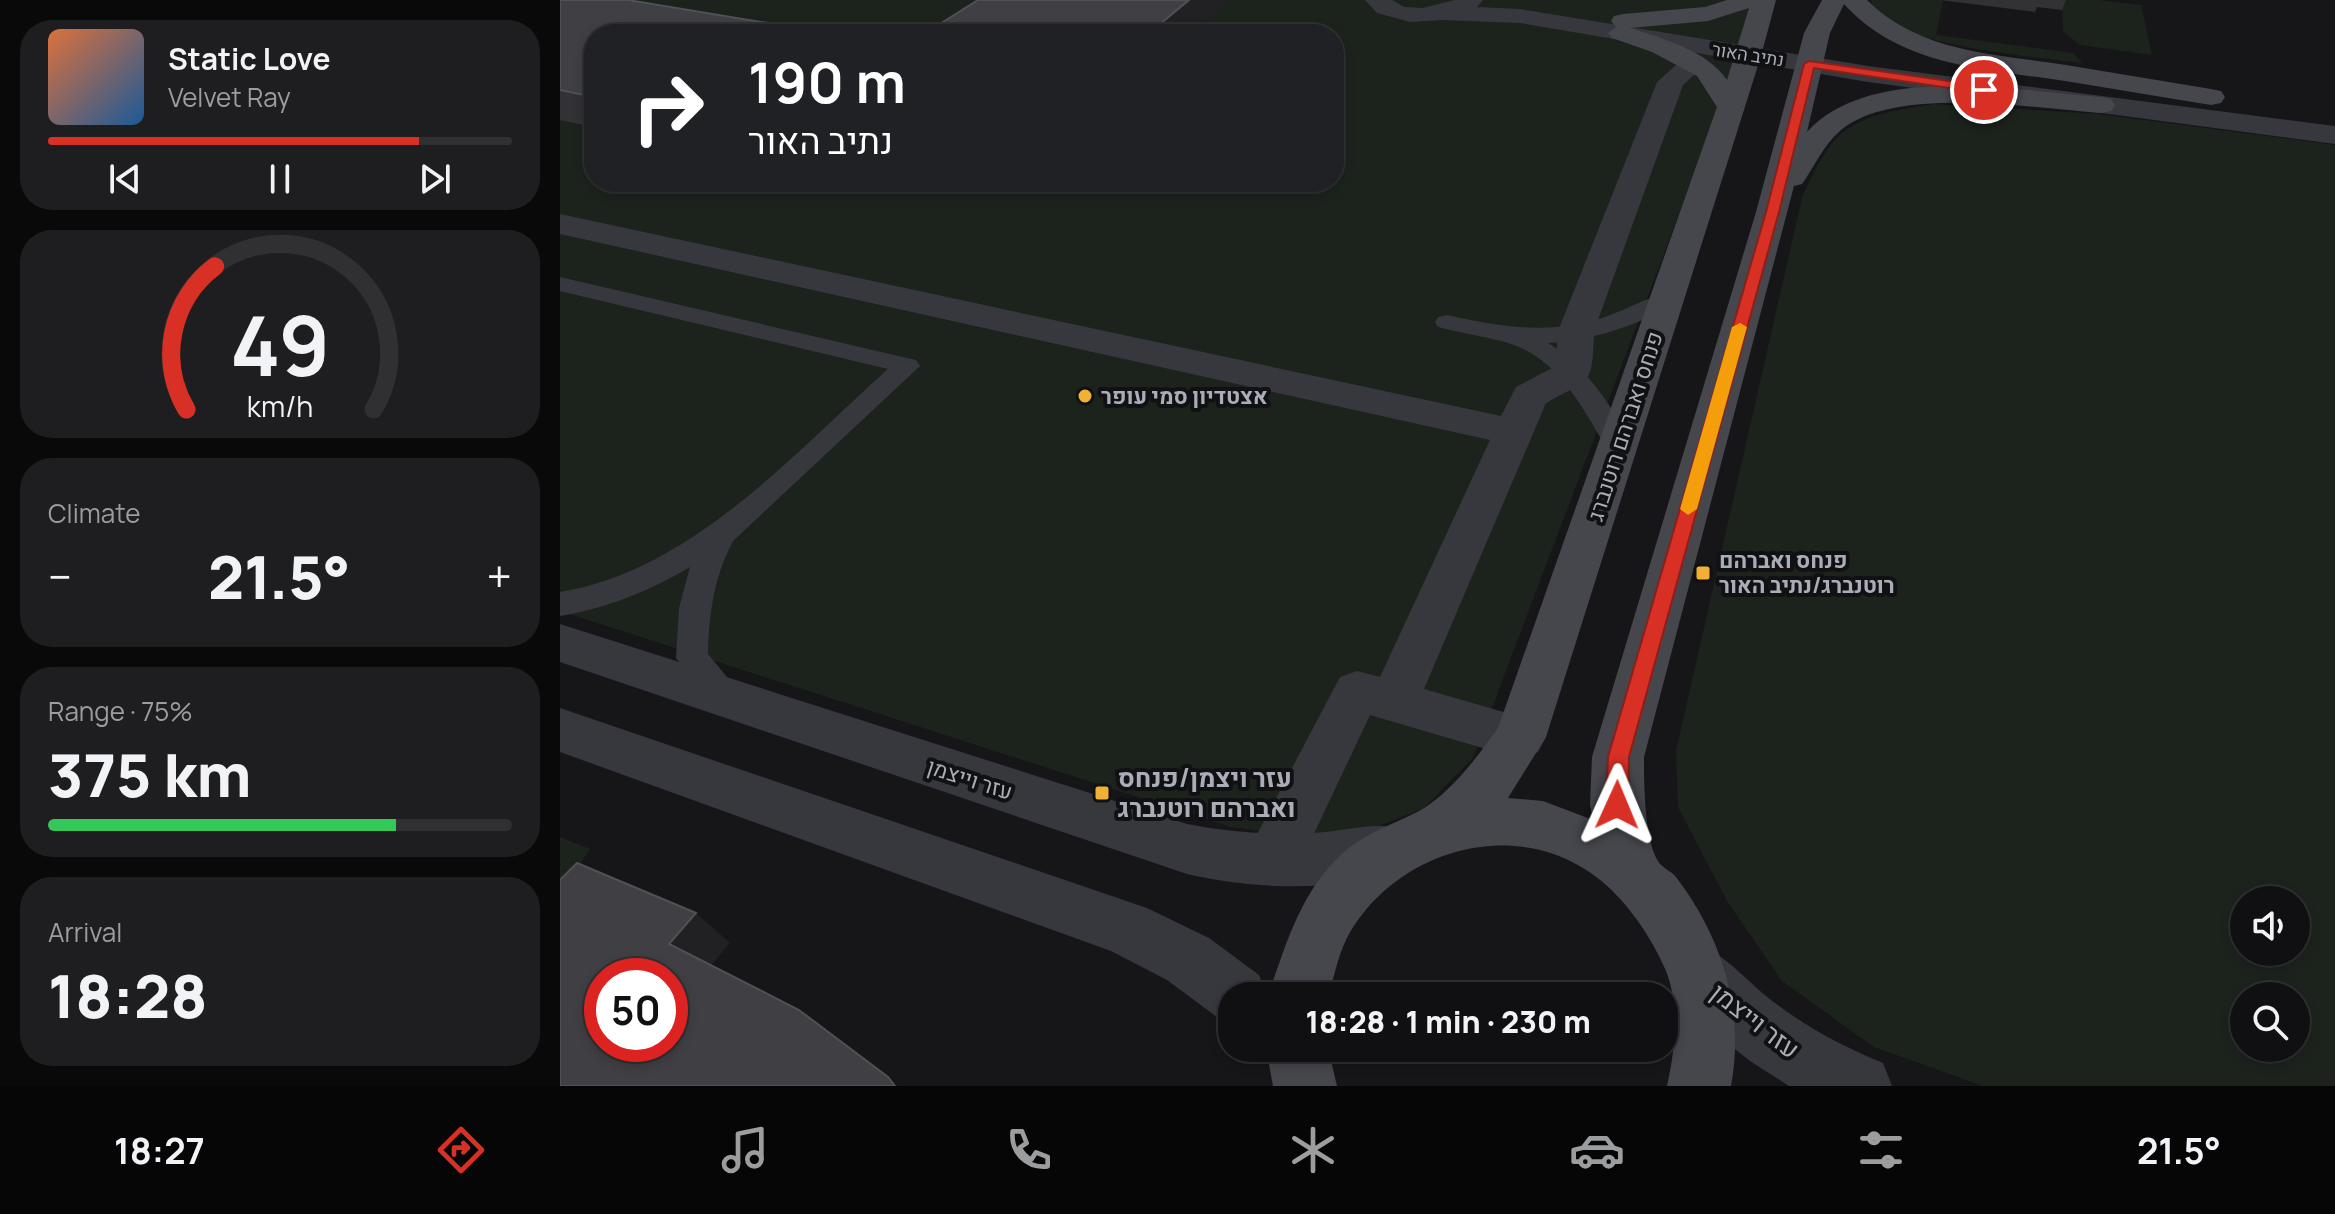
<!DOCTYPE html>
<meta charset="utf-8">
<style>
body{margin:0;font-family:Manrope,Heebo,sans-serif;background:#1e1e20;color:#f1f3f6;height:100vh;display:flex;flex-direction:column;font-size:30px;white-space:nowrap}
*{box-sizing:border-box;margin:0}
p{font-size:26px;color:#9c9d9f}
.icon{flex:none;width:44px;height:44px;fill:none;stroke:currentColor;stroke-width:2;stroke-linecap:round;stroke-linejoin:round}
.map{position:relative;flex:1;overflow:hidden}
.panel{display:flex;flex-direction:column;gap:20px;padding:20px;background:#09090a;width:560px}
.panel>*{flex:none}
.banner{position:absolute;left:24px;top:24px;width:760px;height:168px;border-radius:32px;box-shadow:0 4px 12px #0003,0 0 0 2px #303032;background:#202124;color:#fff;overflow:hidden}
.buttons{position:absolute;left:1670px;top:886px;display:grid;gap:16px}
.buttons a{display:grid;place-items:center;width:80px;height:80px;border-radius:50%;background:#101012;box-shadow:0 4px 12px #0003,0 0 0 2px #303032;font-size:40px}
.speed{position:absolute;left:24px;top:958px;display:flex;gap:16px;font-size:40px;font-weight:700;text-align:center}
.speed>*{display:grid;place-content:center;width:104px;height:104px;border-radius:50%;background:#101012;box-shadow:0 4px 12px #0003,0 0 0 2px #303032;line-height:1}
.speed .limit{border:12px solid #d22;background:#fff;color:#111}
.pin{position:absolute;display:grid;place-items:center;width:68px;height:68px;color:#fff;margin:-34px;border:4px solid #fff;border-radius:50%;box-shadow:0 2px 8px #0007}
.me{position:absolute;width:88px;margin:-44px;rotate:1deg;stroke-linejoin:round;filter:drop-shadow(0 0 6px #0008)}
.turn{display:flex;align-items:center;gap:28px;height:168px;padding:0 32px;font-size:36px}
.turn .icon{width:104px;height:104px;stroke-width:2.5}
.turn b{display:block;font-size:56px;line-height:68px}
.big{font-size:60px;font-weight:800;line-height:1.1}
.panel .card{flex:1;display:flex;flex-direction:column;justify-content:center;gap:12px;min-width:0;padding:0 28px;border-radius:32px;background:#1e1e20}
.panel .dial{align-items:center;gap:0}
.dial svg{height:208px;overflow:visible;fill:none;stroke:#303032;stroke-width:7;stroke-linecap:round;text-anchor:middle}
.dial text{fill:#f1f3f6;stroke:none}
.song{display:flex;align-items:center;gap:24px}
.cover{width:96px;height:96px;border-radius:12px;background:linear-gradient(135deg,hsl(20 70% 55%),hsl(210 70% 35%))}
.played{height:8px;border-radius:4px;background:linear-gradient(90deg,#d93025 80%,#303032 80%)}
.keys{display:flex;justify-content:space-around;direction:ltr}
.heat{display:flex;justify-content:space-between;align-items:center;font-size:44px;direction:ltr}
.charge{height:12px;border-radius:6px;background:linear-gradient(90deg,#34c759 75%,#303032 0)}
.trip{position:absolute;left:658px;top:982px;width:460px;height:80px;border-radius:32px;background:#101012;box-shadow:0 4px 12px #0003,0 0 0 2px #303032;font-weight:800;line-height:80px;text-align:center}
.menu{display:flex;height:128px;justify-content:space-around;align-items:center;background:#060607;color:#9c9d9f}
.menu .icon{width:56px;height:56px}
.menu .on{color:#d93025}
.menu b{font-size:36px;color:#f1f3f6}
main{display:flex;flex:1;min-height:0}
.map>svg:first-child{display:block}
.green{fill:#1c231d;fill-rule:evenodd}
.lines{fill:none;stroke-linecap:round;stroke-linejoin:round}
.service{fill:#37383d;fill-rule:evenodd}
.pedestrian{fill:#37383d;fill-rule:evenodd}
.minor{fill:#37383d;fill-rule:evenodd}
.secondary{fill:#45474d;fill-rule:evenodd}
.wall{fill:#323236}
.shaded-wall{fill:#212124}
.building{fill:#3f3f44;stroke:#4f5156;stroke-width:2;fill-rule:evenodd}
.route{fill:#d93025;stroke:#8d1f18;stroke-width:2}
.slow{fill:#f59e0b}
.poi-dot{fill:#f2b134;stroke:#111113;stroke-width:3}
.labels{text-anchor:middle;stroke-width:8;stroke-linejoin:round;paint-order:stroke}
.far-street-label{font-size:18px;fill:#a8adb8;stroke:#111113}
.poi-label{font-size:22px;font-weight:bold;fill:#a8adb8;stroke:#111113;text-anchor:start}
.street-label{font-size:22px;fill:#a8adb8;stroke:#111113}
.near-poi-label{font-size:26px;font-weight:bold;fill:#a8adb8;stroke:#111113;text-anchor:start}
.near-street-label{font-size:26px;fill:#a8adb8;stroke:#111113}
</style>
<main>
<section class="panel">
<div class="card">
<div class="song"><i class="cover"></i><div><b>Static Love</b><p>Velvet Ray</p></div></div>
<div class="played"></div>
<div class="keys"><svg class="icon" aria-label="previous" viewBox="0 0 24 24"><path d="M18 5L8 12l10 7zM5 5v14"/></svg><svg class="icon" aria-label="pause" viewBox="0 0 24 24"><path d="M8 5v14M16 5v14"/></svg><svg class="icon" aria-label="next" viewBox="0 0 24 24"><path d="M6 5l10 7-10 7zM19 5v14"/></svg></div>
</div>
<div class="card dial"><svg viewBox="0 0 100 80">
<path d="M14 69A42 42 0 1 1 86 69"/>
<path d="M14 69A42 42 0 0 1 25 14" stroke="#d93025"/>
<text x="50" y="56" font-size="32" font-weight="700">49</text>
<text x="50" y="72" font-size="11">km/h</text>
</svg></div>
<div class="card"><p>Climate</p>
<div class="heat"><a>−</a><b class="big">21.5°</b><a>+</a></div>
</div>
<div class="card"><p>Range · 75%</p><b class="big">375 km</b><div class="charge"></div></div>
<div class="card"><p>Arrival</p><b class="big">18:28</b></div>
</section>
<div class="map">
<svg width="1775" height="1086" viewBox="0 0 1775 1086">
<rect width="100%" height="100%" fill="#161618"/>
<g class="green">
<path d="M0,0H1200L913,758L864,808L779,842L671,827L0,611ZM34,34H774V182H34Z"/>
<path d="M1311,0H1383L1376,35L1514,53L1522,63C1481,57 1319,46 1311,0Z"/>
<path d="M1502,0H1539L1581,5L1592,55L1520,45L1503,31Z"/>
<path d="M1374,104L1538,114L1775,145V1086H1423L1314,1047L1222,981L1167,901L1118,807L1116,751L1242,198C1275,122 1293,117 1374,104ZM1736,900V952H1684V900ZM1736,996V1048H1684V996Z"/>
<path d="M0,837L30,849L0,895Z"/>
</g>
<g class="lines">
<g class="service">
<path d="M0,277L347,358L356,360L360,366L173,541C154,577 149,613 148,654L185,699L180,709L168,713L156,709L116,658L119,608L130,567C89,591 48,608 0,616V592C131,571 233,454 328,369L0,291Z"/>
<path d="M1107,293L1115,295L1119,300L1115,305C1076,325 1032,341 988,343C1028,368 1050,404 1073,445L1069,452L1059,454L1049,452C1022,408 999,357 945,342C923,336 900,333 878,327L875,322L878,317L887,315C940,327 989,335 1042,318C1064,311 1085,298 1107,293Z"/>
</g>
<path class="pedestrian" d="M1134,55L1143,57L1147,63L1123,85L1034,331C1032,386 1033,377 986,403L864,689L978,722L986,737L978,752L960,759L810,715L733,878L713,886L693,878L685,860L693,842L780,677L797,671L820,677L930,440L0,234V214L941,416L956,387L996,366L998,331L1097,82L1125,57Z"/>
<g class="minor">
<path d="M805,0H832L844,7L863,8L895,0H923L917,7L960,9L1308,66L1775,126V144L1308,82L960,23L884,20L850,22L817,13Z"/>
<path d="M0,624L627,824C668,832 709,835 751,833C784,832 819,819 850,831L858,849L850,867C780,893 698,890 627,874L0,662Z"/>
<path d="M0,708L587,908L649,938L699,975L708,996H672V1024L657,1017L607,980L551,951L0,752Z"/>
<path d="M1137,943C1168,956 1188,983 1215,1003C1248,1028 1284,1047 1323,1063L1332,1086H1229L1190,1061L1151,1030L1116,994L1107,973L1116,952Z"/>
</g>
<g class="secondary">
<path d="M1167,0H1216L1201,56L986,737L948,798L983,801L1033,820L1030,805L1032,757L1196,212L1244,33L1262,0H1307C1360,53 1436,54 1506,65C1554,73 1603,81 1651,89L1661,91L1665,97L1661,103L1651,105C1602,97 1554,89 1505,81C1427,69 1341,67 1284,4L1270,33L1247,132C1310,62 1457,91 1541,97L1551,99L1555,105L1551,111L1541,113C1474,108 1335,85 1281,130C1263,145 1255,166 1242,184L1234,186L1084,757C1084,783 1084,838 1098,861C1101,867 1111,871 1116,877C1162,937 1185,1011 1171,1086H1107C1115,1050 1120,1006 1106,971C1090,933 1059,889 1023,868C941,818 831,856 787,938C778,955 774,978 768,996H708C726,944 741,890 784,852C805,833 834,824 859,811C890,794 918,756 938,728L1157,107L1137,76L1092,52L1052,38L1048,33L1056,27L1051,21L1054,16L1063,14L1145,7ZM1189,8L1167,80C1146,50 1104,39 1070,28L1148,21Z"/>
<path d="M706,1048H768L777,1086H713Z"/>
</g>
</g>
<g class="wall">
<path d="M0,0L34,34V127L0,120Z"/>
<path d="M1380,0H1506L1502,10L1477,7L1475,12Z"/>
</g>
<g class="shaded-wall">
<path d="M629,0H671L632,34H588Z"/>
<path d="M136,913L170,943L145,973L109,944Z"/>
</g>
<g class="building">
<path d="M0,0H68L274,34H34V97L0,90Z"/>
<path d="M418,0H629L588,34H364Z"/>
<path d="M17,863L136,913L109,944L239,1010L328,1077L335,1086H0V880ZM42,976H110V1044H42Z"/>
</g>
<path class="route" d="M1249,61L1424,86L1430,90L1424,93L1254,68L1219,212L1069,757L1068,805L1065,812L1057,815L1049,812L1046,805L1048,757L1206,212L1244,64Z"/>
<path class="slow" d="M1180,323L1187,327L1137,509L1128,515L1120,509L1172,327Z"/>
<g class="poi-dot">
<circle cx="525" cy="396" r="8"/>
<rect x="1135" y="565" width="16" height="16" rx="4"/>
<rect x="534" y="785" width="16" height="16" rx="4"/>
</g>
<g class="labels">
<g class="far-street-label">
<text transform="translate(1188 55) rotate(9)" y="6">נתיב האור</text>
</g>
<g class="poi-label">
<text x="541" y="404">אצטדיון סמי עופר</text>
<text x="1159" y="568">פנחס ואברהם<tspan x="1159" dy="25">רוטנברג/נתיב האור</tspan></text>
</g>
<g class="street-label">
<text transform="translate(1065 426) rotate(-72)" y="8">פנחס ואברהם רוטנברג</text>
<text transform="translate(410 779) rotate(18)" y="8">עזר וייצמן</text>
</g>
<g class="near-poi-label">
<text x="558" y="787">עזר ויצמן/פנחס<tspan x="558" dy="30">ואברהם רוטנברג</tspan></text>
</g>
<g class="near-street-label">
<text transform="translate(1195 1021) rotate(38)" y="9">עזר וייצמן</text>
</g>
</g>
</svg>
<div class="buttons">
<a><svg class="icon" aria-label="sound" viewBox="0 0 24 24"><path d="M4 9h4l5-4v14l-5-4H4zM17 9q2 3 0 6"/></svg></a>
<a><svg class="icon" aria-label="search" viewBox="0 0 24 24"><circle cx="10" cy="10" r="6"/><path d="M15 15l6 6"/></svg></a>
</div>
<div class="speed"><div class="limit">50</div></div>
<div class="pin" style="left:1424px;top:90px;background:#d93025"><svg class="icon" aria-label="arrive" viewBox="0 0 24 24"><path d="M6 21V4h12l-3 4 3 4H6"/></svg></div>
<svg class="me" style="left:1057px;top:805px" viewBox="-20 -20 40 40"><path d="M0-17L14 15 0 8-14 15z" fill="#d93025" stroke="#fff" stroke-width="4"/></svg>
<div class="trip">18:28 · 1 min · 230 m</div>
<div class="banner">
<div class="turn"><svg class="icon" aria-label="right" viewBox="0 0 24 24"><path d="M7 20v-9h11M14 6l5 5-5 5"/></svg><div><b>190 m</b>נתיב האור</div></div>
</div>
</div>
</main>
<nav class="menu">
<b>18:27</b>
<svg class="icon on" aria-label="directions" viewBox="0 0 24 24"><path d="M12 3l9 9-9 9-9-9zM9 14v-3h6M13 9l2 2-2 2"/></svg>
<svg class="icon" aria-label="music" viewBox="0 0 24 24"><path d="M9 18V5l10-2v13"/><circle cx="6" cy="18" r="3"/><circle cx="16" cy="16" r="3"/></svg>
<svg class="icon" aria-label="phone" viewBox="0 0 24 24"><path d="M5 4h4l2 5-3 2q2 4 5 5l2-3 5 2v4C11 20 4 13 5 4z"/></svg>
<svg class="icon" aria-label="climate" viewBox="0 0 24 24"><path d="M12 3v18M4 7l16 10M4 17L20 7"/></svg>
<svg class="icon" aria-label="car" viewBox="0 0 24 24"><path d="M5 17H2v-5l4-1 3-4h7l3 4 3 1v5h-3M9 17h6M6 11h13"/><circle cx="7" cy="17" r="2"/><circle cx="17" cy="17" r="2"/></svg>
<svg class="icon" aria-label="filters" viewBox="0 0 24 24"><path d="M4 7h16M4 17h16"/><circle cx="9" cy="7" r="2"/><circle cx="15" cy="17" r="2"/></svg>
<b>21.5°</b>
</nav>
